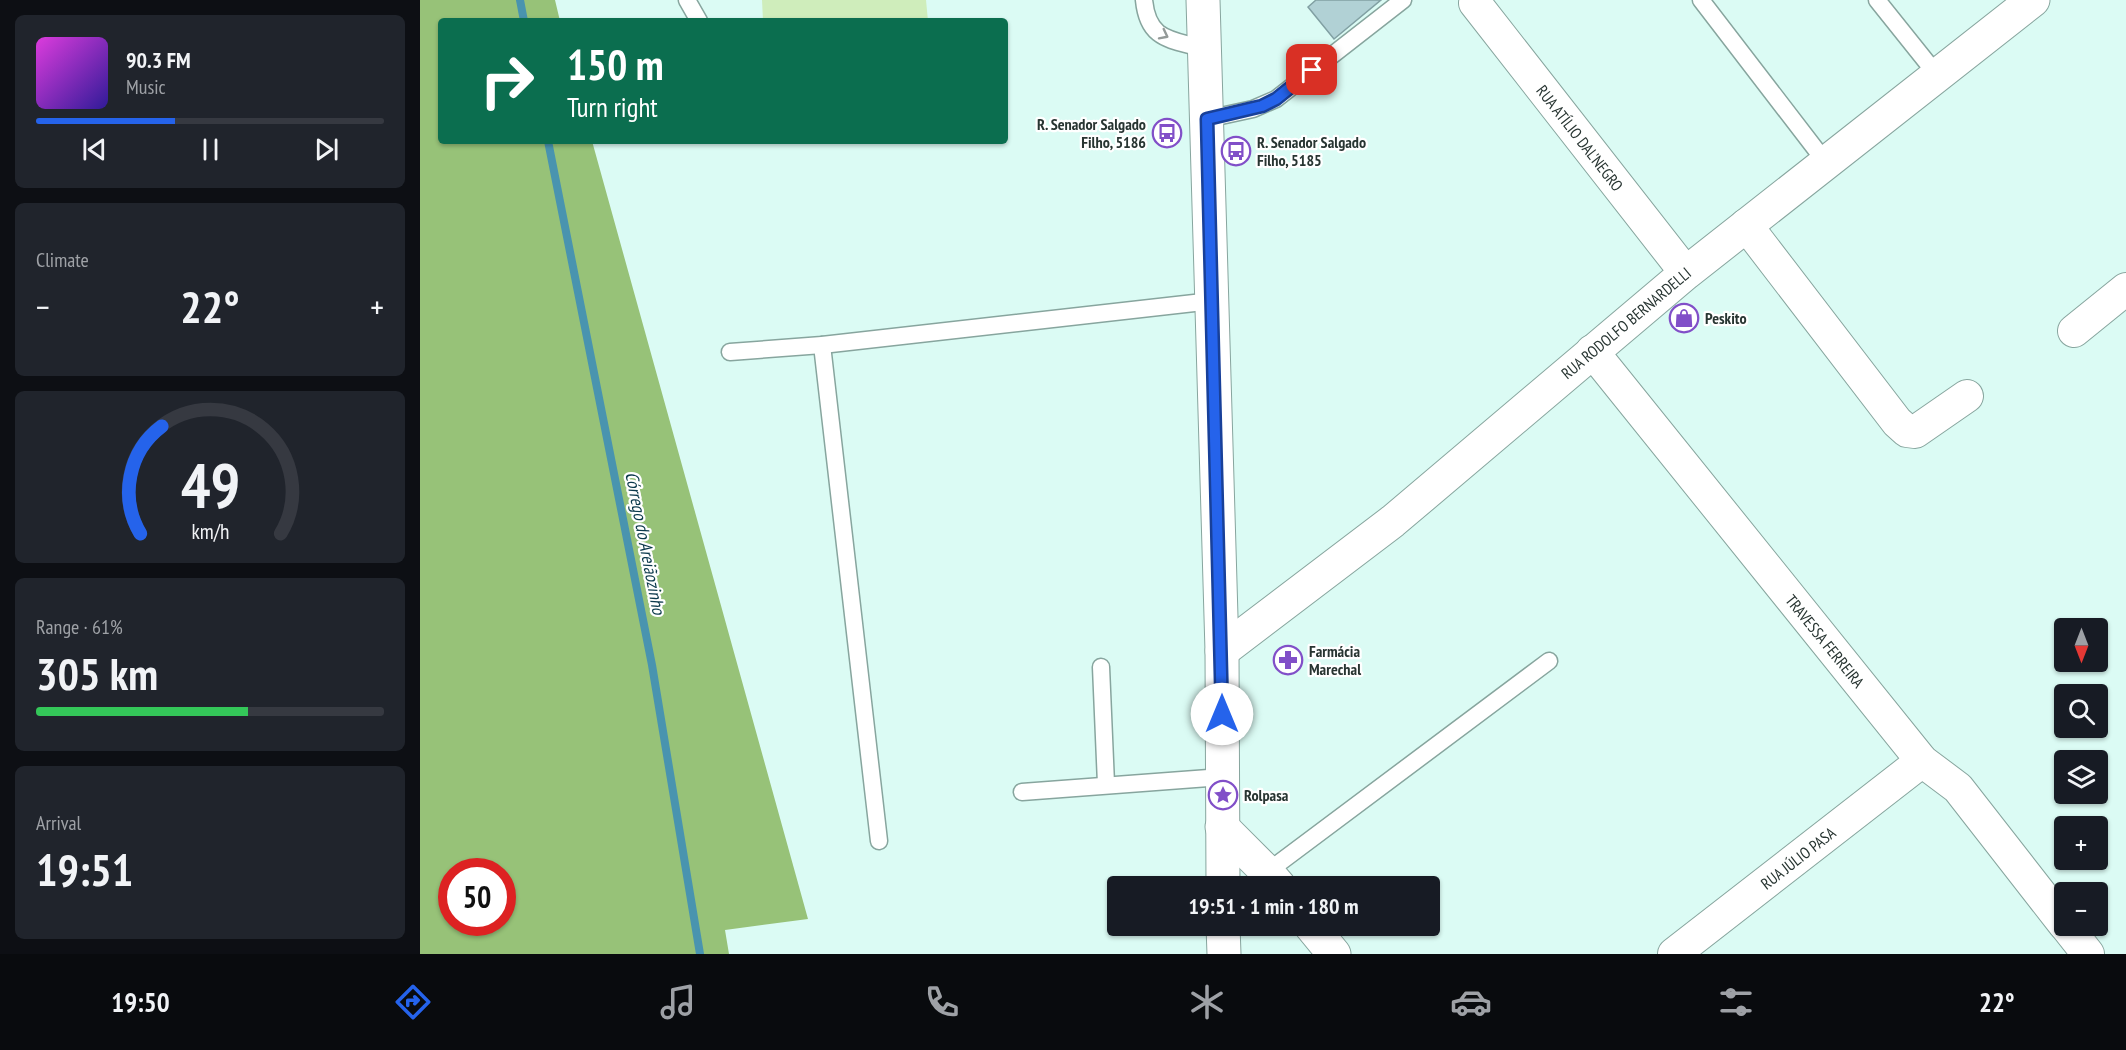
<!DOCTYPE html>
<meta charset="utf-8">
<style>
body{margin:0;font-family:"PT Sans Narrow",sans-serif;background:#20242c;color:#f1f3f6;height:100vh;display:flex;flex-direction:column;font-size:22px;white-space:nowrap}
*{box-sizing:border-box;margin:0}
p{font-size:20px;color:#9ea1a6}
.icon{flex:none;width:33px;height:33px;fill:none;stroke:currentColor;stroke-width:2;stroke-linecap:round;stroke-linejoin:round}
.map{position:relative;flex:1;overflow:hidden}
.details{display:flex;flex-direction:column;gap:15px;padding:15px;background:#0d0f14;width:420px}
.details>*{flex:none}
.hud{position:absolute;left:18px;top:18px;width:570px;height:126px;border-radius:6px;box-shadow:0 2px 4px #0004;background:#0b6e4f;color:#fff;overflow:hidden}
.needle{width:39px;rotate:180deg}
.controls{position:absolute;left:1634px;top:618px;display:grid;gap:12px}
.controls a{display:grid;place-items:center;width:54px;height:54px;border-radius:6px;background:#171b24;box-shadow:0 2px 4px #0004;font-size:30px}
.speed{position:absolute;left:18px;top:858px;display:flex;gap:12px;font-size:30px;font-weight:700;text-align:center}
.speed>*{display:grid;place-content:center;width:78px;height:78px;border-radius:50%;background:#171b24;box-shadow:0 2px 4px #0004;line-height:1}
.speed .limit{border:9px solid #d22;background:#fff;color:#111}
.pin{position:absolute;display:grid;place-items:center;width:51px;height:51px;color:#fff;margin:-26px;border-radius:12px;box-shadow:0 3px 9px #0006}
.me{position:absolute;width:66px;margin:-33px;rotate:0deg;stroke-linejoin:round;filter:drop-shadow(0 0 4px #0008)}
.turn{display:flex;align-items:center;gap:21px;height:126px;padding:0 30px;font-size:27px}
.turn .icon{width:78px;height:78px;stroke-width:2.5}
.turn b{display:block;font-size:42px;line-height:51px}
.big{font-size:45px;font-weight:800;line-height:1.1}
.details .widget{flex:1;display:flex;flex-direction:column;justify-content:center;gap:9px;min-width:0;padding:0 21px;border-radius:9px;background:#20242c}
.details .dial{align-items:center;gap:0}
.dial svg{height:156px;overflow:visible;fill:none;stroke:#363941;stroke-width:7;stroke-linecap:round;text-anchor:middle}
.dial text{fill:#f1f3f6;stroke:none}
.song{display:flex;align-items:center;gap:18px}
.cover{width:72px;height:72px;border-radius:9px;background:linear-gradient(135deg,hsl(300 70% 55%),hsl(250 70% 35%))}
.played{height:6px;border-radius:3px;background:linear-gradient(90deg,#2563eb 40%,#363941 40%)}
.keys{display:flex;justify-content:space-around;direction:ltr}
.heat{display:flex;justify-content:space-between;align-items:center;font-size:33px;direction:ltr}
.charge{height:9px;border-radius:4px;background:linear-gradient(90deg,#34c759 61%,#363941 0)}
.trip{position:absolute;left:687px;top:876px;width:333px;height:60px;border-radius:6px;background:#171b24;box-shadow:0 2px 4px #0004;font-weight:800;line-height:60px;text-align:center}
.dock{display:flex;height:96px;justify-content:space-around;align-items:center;background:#090b0e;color:#9ea1a6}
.dock .icon{width:42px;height:42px}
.dock .current{color:#2563eb}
.dock b{font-size:27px;color:#f1f3f6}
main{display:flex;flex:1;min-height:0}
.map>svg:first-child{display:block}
.green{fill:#cfedbb}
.forest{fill:#97c278;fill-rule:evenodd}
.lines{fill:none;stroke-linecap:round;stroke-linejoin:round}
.stream{stroke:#4994af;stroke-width:8}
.building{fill:#b1d1d5;stroke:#81a0a3;stroke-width:1.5}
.service-casing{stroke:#87a59e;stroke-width:19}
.minor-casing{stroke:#87a59e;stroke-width:34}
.tertiary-casing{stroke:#87a59e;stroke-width:35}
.secondary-casing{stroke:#87a59e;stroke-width:35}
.service{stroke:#fff;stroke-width:16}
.minor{stroke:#fff;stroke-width:32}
.tertiary{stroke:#fff;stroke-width:33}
.secondary{stroke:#fff;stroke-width:33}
.oneway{stroke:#949a98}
.route-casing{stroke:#184099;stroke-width:15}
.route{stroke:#2563eb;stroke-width:10}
.labels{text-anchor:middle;stroke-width:4.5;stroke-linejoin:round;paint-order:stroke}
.poi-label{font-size:16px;font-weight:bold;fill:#283532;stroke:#fff;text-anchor:start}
.street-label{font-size:16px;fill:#283532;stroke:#fff}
.water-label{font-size:18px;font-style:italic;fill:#0b394b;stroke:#fff}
</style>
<main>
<section class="details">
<div class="widget">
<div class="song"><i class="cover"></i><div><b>90.3 FM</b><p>Music</p></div></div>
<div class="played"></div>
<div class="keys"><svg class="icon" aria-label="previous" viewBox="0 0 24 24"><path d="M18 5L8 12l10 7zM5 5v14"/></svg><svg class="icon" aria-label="pause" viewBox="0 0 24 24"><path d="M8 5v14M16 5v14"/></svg><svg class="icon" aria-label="next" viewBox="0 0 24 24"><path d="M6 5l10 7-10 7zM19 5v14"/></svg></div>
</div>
<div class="widget"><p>Climate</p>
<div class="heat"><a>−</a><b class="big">22°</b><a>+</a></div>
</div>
<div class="widget dial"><svg viewBox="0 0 100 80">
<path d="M14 69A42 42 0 1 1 86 69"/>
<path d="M14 69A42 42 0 0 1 25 14" stroke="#2563eb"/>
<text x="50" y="56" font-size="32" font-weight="700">49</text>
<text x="50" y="72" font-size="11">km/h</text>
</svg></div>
<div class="widget"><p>Range · 61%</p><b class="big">305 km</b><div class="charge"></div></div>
<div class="widget"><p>Arrival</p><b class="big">19:51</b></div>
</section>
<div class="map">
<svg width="1706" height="954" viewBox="0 0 1706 954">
<rect width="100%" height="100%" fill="#dbfbf4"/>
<path class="green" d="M342,0H506L508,21H343Z"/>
<path class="forest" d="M0,0H135L140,21H21V141H172L388,919L305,930L309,954H0ZM32,872H82V922H32Z"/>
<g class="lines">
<g class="stream">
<path d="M100,0L104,21"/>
<path d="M128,141L232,665L280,954"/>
</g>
</g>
<path class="building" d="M896,0H961L914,39L888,7Z"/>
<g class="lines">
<g class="service-casing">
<g id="service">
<path d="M267,0L279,21"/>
<path d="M724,0C728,41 751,39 784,49"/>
<path d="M1281,0L1407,164"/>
<path d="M1457,0L1517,75"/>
<path d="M787,119L833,109L856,99L983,0"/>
<path d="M402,345L459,841"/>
<path d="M310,352L402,345L792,301"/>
<path d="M681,667L686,784"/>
<path d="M602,792L802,777"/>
<path d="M847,872L1129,661"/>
</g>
</g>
<g class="minor-casing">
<g id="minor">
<path d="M1055,3L1266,273"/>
<path d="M1326,225L1477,422L1487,431L1495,432L1547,396"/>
<path d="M1654,331L1706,289"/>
<path d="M1172,351L1502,761L1538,788L1644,924"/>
<path d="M1646,926L1668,954"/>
<path d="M1254,954L1502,761"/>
</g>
</g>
<g class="tertiary-casing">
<g id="tertiary">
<path d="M802,651L973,521L1266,273L1613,0"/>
<path d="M802,827L847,872L859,886"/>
<path d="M891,926L914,954"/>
</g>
</g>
<g class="secondary-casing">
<g id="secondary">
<path d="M783,0L802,651L803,886"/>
<path d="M803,926L804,954"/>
</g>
</g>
<use href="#service" class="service"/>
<use href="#minor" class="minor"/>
<use href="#tertiary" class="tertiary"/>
<use href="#secondary" class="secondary"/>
</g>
<defs><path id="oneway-chevron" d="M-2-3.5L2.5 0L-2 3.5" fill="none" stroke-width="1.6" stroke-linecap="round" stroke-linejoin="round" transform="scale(1.5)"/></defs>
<use class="oneway" href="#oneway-chevron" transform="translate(744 35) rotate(27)"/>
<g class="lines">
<g class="route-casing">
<path id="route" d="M802,714L787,119L842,106L856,99L892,70"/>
</g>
<use href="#route" class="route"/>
</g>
<defs>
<g id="bus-ring" transform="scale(1.5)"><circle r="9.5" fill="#fff" stroke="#814fc8" stroke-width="1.5"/><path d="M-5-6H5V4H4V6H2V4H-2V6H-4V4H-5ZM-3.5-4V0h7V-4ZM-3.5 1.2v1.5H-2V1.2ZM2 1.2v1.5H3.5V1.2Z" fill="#814fc8"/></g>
<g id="shop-ring" transform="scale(1.5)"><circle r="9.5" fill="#fff" stroke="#814fc8" stroke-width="1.5"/><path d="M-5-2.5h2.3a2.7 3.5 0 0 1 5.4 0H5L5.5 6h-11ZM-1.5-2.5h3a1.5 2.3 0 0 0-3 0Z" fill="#814fc8"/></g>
<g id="pharmacy-ring" transform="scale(1.5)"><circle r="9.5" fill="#fff" stroke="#814fc8" stroke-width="1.5"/><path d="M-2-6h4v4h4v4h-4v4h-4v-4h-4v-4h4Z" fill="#814fc8"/></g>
<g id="sight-ring" transform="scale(1.5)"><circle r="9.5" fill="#fff" stroke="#814fc8" stroke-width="1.5"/><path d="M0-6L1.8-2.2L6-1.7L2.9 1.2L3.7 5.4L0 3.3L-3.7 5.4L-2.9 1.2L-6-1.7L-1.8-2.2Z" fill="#814fc8"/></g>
</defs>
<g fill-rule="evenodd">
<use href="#bus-ring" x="747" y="133"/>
<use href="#bus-ring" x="816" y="151"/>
<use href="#shop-ring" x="1264" y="318"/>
<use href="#pharmacy-ring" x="868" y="660"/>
<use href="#sight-ring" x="803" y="795"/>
</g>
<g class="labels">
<g class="poi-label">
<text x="726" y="130" text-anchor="end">R. Senador Salgado<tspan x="726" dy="18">Filho, 5186</tspan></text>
<text x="837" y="148">R. Senador Salgado<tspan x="837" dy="18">Filho, 5185</tspan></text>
<text x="1285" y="324">Peskito</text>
<text x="889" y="657">Farmácia<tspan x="889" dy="18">Marechal</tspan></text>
<text x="824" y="801">Rolpasa</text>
</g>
<g class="street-label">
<text transform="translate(1160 138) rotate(52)" y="6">RUA ATÍLIO DAL'NEGRO</text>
<text transform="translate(1206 323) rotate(-40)" y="6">RUA RODOLFO BERNARDELLI</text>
<text transform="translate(1405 641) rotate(51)" y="6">TRAVESSA FERREIRA</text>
<text transform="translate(1378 858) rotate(-38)" y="6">RUA JÚLIO PASA</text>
</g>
<g class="water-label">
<text transform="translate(225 543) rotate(79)" y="6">Córrego do Areiãozinho</text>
</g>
</g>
</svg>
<div class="controls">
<a><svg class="needle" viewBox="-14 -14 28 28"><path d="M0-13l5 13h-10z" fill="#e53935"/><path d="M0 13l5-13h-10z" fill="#9ea1a6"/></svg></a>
<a><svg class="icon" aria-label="search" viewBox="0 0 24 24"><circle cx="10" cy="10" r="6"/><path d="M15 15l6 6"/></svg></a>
<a><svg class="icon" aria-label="layers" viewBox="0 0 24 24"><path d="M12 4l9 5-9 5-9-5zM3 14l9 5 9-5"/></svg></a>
<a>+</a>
<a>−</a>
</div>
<div class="speed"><div class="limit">50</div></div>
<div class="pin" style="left:892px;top:70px;background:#d93025"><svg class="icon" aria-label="arrive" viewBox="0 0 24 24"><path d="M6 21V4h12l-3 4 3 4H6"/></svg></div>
<svg class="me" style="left:802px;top:714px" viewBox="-20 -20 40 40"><circle r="19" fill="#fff"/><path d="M0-13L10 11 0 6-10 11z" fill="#2563eb"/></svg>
<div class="trip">19:51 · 1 min · 180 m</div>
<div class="hud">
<div class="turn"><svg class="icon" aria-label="right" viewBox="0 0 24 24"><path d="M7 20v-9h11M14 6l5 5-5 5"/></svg><div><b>150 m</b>Turn right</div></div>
</div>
</div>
</main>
<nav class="dock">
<b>19:50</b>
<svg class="icon current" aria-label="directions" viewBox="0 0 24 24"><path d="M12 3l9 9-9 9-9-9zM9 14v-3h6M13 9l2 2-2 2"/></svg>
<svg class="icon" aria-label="music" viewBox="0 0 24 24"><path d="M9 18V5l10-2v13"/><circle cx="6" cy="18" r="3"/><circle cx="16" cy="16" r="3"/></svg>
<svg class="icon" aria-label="phone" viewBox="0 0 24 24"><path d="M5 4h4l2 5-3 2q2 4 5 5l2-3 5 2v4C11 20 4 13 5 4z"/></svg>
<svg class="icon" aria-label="climate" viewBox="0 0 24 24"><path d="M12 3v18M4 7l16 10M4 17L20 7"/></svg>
<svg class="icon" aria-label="car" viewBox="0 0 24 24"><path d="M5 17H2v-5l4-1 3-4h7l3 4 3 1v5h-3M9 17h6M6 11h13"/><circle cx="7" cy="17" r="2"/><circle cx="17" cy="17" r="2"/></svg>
<svg class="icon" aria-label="filters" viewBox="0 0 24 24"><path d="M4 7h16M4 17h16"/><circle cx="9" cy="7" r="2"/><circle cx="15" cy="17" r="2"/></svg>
<b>22°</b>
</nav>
